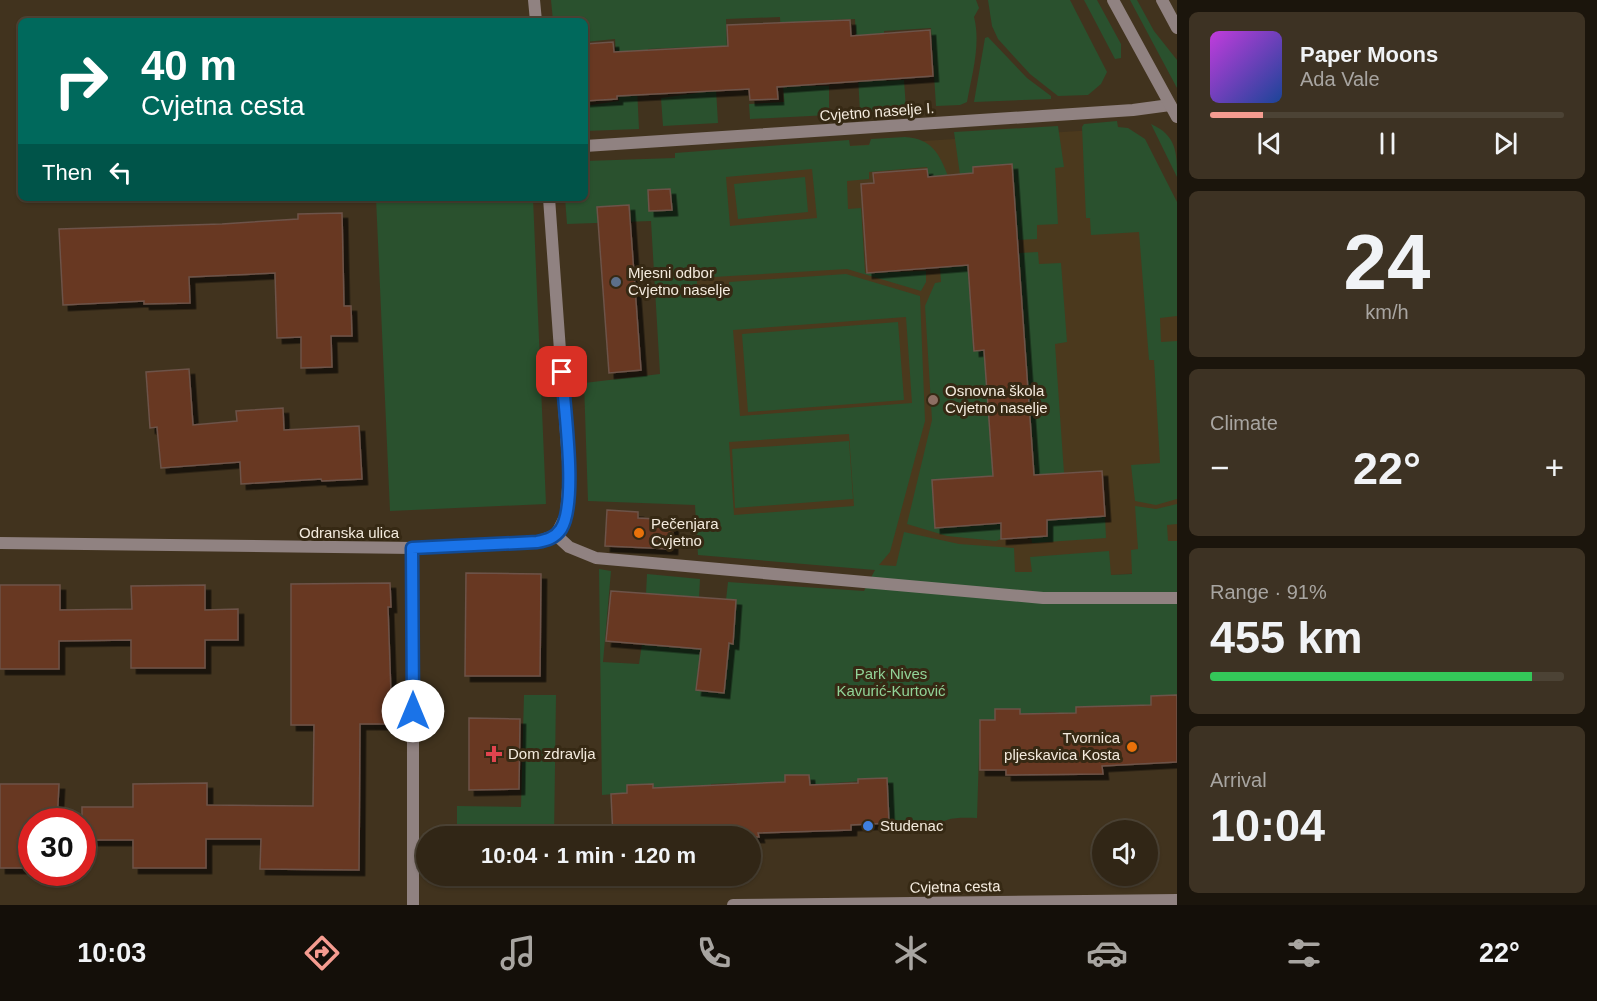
<!DOCTYPE html>
<meta charset="utf-8">
<style>
body{margin:0;font-family:Helvetica,sans-serif;background:#3d3223;color:#f1f3f6;height:100vh;display:flex;flex-direction:column;font-size:22px;white-space:nowrap}
*{box-sizing:border-box;margin:0}
p{font-size:20px;color:#a8a5a1}
.icon{flex:none;width:33px;height:33px;fill:none;stroke:currentColor;stroke-width:2;stroke-linecap:round;stroke-linejoin:round}
.map{position:relative;flex:1;overflow:hidden}
.panel{display:flex;flex-direction:column;gap:12px;padding:12px;background:#1b150c;width:420px}
.panel>*{flex:none}
.banner{position:absolute;left:18px;top:18px;width:570px;height:183px;border-radius:9px;box-shadow:0 2px 4px #0004,0 0 0 2px #4c4335;background:#00695c;color:#fff;overflow:hidden}
.tools{position:absolute;left:1092px;top:820px;display:grid;gap:12px}
.tools a{display:grid;place-items:center;width:66px;height:66px;border-radius:50%;background:#312616;box-shadow:0 2px 4px #0004,0 0 0 2px #4c4335;font-size:30px}
.speed{position:absolute;left:18px;top:808px;display:flex;gap:12px;font-size:30px;font-weight:700;text-align:center}
.speed>*{display:grid;place-content:center;width:78px;height:78px;border-radius:50%;background:#312616;box-shadow:0 2px 4px #0004,0 0 0 2px #4c4335;line-height:1}
.speed .limit{border:9px solid #d22;background:#fff;color:#111}
.pin{position:absolute;display:grid;place-items:center;width:51px;height:51px;color:#fff;margin:-26px;border-radius:12px;box-shadow:0 3px 9px #0006}
.me{position:absolute;width:66px;margin:-33px;rotate:0deg;stroke-linejoin:round;filter:drop-shadow(0 0 4px #0008)}
.turn{display:flex;align-items:center;gap:21px;height:126px;padding:0 24px;font-size:27px}
.turn .icon{width:78px;height:78px;stroke-width:2.5}
.turn b{display:block;font-size:42px;line-height:51px}
.then{display:flex;align-items:center;height:57px;padding:0 24px;background:#0003;gap:12px;font-size:22px}
.big{font-size:45px;font-weight:600;line-height:1.1}
.panel .tile{flex:1;display:flex;flex-direction:column;justify-content:center;gap:9px;min-width:0;padding:0 21px;border-radius:9px;background:#3d3223}
.panel .dial{align-items:center;gap:0}
.dial b{font-size:78px;line-height:1}
.song{display:flex;align-items:center;gap:18px}
.cover{width:72px;height:72px;border-radius:9px;background:linear-gradient(135deg,hsl(290 70% 55%),hsl(220 70% 35%))}
.played{height:6px;border-radius:3px;background:linear-gradient(90deg,#f59c90 15%,#4c4335 15%)}
.keys{display:flex;justify-content:space-around;direction:ltr}
.heat{display:flex;justify-content:space-between;align-items:center;font-size:33px;direction:ltr}
.charge{height:9px;border-radius:4px;background:linear-gradient(90deg,#34c759 91%,#4c4335 0)}
.trip{position:absolute;left:416px;top:826px;width:345px;height:60px;border-radius:30px;background:#312616;box-shadow:0 2px 4px #0004,0 0 0 2px #4c4335;font-weight:600;line-height:60px;text-align:center}
.dock{display:flex;height:96px;justify-content:space-around;align-items:center;background:#140f09;color:#a8a5a1}
.dock .icon{width:42px;height:42px}
.dock .active{color:#f59c90}
.dock b{font-size:27px;color:#f1f3f6}
main{display:flex;flex:1;min-height:0}
.map>svg:first-child{display:block}
.built{fill:#4b391d}
.green{fill:#2a512e;fill-rule:evenodd}
.building{fill:#683721;stroke:#6d5348;stroke-width:1.5;filter:url(#shadow)}
.lines{fill:none;stroke-linecap:round;stroke-linejoin:round}
.pedestrian{stroke:#908281;stroke-width:12}
.minor{stroke:#908281;stroke-width:12}
.tertiary{stroke:#908281;stroke-width:12}
.route-casing{stroke:#114b97;stroke-width:15}
.route{stroke:#1a73e8;stroke-width:10}
.service-dot{fill:#5c6f8a;stroke:#362914;stroke-width:2}
.education-dot{fill:#8d6e63;stroke:#362914;stroke-width:2}
.food-dot{fill:#e8710a;stroke:#362914;stroke-width:2}
.health-dot{fill:#e0444e;stroke:#362914;stroke-width:2}
.shop-dot{fill:#3f7fe0;stroke:#362914;stroke-width:2}
.labels{text-anchor:middle;stroke-width:6;stroke-linejoin:round;paint-order:stroke}
.street-label{font-size:15px;fill:#f4ebde;stroke:#362914}
.poi-label{font-size:15px;fill:#f4ebde;stroke:#362914;text-anchor:start}
.park-label{font-size:15px;fill:#91d397;stroke:#362914}
</style>
<main>
<div class="map">
<svg width="1177" height="905" viewBox="0 0 1177 905">
<defs>
<filter id="shadow"><feDropShadow dx="5.5" dy="5.5" stdDeviation="0" flood-color="#0009"/></filter>
</defs>
<rect width="100%" height="100%" fill="#41331e"/>
<path class="built" d="M1110,129L1177,263V570L1033,581L698,549L679,217L721,154Z"/>
<g class="green">
<path d="M551,0H976L979,8L974,17C981,44 972,74 967,102L960,105L936,106L931,28L884,31L886,81L904,80L906,109L860,113L855,19L806,21L809,86H829V115L750,119L749,104L784,102L780,17L726,19L728,88L716,89L718,123L663,126L661,98L698,93L695,47L648,49L649,87L637,88L639,129L585,131V106L619,101L615,39L585,42V21H553Z"/>
<path d="M988,0H1070L1107,72L1101,84L1088,95L1058,96L1030,74L998,39L992,26Z"/>
<path d="M1084,0H1097L1121,44V58L1115,59Z"/>
<path d="M1130,0H1137L1154,31L1177,60V88Z"/>
<path d="M988,37L1027,78L1051,96V99L974,102L985,38Z"/>
<path d="M1117,121L1118,127L1128,128L1145,139L1177,202V316L1160,318L1161,342L1177,341V499L1156,505L1135,501L1131,465L1160,463L1154,360H1149L1139,232L1091,235L1090,218H1086L1082,127L1084,124Z"/>
<path d="M1151,124C1176,135 1177,152 1177,177Z"/>
<path d="M1058,126L1064,167L1055,168L1058,224L1037,225V239L1018,240L1012,165L973,167L974,175H960L954,132Z"/>
<path d="M905,137C932,139 939,153 948,176L928,177L927,167L869,172V179L847,181L848,209L861,208L865,273L926,271V282L921,291L847,269L697,278V288L729,286V282L846,274L920,296L925,421L890,552L879,565L896,566L904,532L959,544L1014,548L1015,572H1032L1030,557L1109,551L1111,575L1132,574L1131,550L1138,549L1135,506L1156,509L1177,504V524L1167,525L1168,541H1177V695L1151,696V705L1123,706V716L1076,707V720C1063,709 1034,710 1020,721V709H995V720L980,721L977,818C968,818 956,817 947,820C921,829 918,839 889,823L887,779L810,785L809,775H786L785,782L737,793V783L711,784V796L654,795L653,784L627,785V793L602,795L599,569L611,571L603,662L639,664L642,644L694,648L695,641L733,643L736,601L726,600L728,582L864,591L875,570L698,555L695,505L588,501L584,383L660,374L651,221L567,224L565,198H585V161L675,158V153L849,140L850,146L869,145L871,139ZM812,169L817,218L730,226L726,177ZM906,317L912,403L740,416L733,330ZM849,434L854,506L734,515L729,442Z"/>
<path d="M805,177L808,212L738,219L734,184Z"/>
<path d="M376,198H533L546,504L390,511Z"/>
<path d="M1038,252L1039,264L1061,263L1067,342L1055,344L1064,473L1034,475L1019,253Z"/>
<path d="M979,255L970,292L973,350H984L993,476L936,528L1001,523V539L996,541L947,536L907,524L932,420L925,306L935,283L941,282L940,267L962,266Z"/>
<path d="M898,322L904,400L748,412L742,334Z"/>
<path d="M849,441L853,499L735,508L732,449Z"/>
<path d="M1105,516L1106,538L1032,543L1031,537L1047,520Z"/>
<path d="M647,574L700,579L699,598L646,594Z"/>
<path d="M524,695H556L554,837H457V806L521,807Z"/>
</g>
<g class="building">
<path d="M850,20L851,36L930,30L933,76L777,87L778,99L750,100L749,89L617,96V99L585,101V44L613,42L614,52L728,46L727,25Z"/>
<path d="M1012,164L1034,475L1102,471L1105,516L1047,520V536L1001,539V523L935,528L932,480L993,476L984,350L974,351L968,265L867,273L861,184L874,183L873,173L927,169L928,177L973,173V167Z"/>
<path d="M670,189L672,210L649,211L648,190Z"/>
<path d="M629,205L641,370L609,373L597,207Z"/>
<path d="M342,213L344,306H351L352,336H331L332,367L301,368V337L277,338L275,273L189,277L190,303L144,304V301L63,305L59,229L222,224L298,219V214Z"/>
<path d="M189,369L193,425L237,421L236,411L283,408L284,430L359,426L362,479L322,481L321,479L241,484L240,462L161,468L157,427L150,428L146,372Z"/>
<path d="M607,510L638,512V518L673,520L672,549L605,546Z"/>
<path d="M466,573L541,574L540,676H465Z"/>
<path d="M390,583L391,607H388L392,724H360L359,870L260,869L261,839H206V868H133V840H82V807H133V784L207,783V805L313,806L314,725H291V584Z"/>
<path d="M0,585H60V610L132,609L131,586L205,585V610L238,609V640H205V668H131V640L59,641V669H0Z"/>
<path d="M611,591L736,600L733,644L729,643L724,693L696,690L701,649L606,641Z"/>
<path d="M1177,695V762L1102,766L1103,774L1006,775V770H980V720H995V709H1020V714L1076,713V707L1151,705V696Z"/>
<path d="M469,718L520,719L519,789L469,790Z"/>
<path d="M785,775H809L810,785L858,783V779L887,778L889,823L851,825V830L758,833L759,837H613L611,794L627,793V785L653,784V788L785,782Z"/>
<path d="M0,784H59L57,822H32V868H0Z"/>
</g>
<g class="lines">
<path class="pedestrian" d="M556,535L569,547L596,558L1043,598H1177"/>
<g class="minor">
<path d="M534,0L536,21"/>
<path d="M585,146L1133,110L1170,105"/>
<path d="M0,543L413,548L537,542L556,535L566,515L569,475L549,198"/>
<path d="M413,548V905"/>
<path d="M733,905L1177,900"/>
</g>
<g class="tertiary">
<path d="M1113,0L1177,117"/>
<path d="M1162,0L1177,28"/>
</g>
</g>
<g class="lines">
<g class="route-casing">
<path id="route" d="M413,711L412,548L537,542C547,540 555,538 561,529C578,502 564,407 562,372"/>
</g>
<use href="#route" class="route"/>
</g>
<circle class="service-dot" cx="616" cy="282" r="6"/>
<circle class="education-dot" cx="933" cy="400" r="6"/>
<g class="food-dot">
<circle cx="639" cy="533" r="6"/>
<circle cx="1132" cy="747" r="6"/>
</g>
<path class="health-dot" d="M491 745h6v6h6v6h-6v6h-6v-6h-6v-6h6z"/>
<circle class="shop-dot" cx="868" cy="826" r="6"/>
<g class="labels">
<g class="street-label">
<text transform="translate(877 112) rotate(-4)" y="5">Cvjetno naselje I.</text>
<text x="349" y="538">Odranska ulica</text>
<text transform="translate(955 887) rotate(-1)" y="5">Cvjetna cesta</text>
</g>
<g class="poi-label">
<text x="628" y="278">Mjesni odbor<tspan x="628" dy="17">Cvjetno naselje</tspan></text>
<text x="945" y="396">Osnovna škola<tspan x="945" dy="17">Cvjetno naselje</tspan></text>
<text x="651" y="529">Pečenjara<tspan x="651" dy="17">Cvjetno</tspan></text>
<text x="1120" y="743" text-anchor="end">Tvornica<tspan x="1120" dy="17">pljeskavica Kosta</tspan></text>
<text x="508" y="759">Dom zdravlja</text>
<text x="880" y="831">Studenac</text>
</g>
<g class="park-label">
<text x="891" y="679">Park Nives<tspan x="891" dy="17">Kavurić-Kurtović</tspan></text>
</g>
</g>
</svg>
<div class="tools">
<a><svg class="icon" aria-label="sound" viewBox="0 0 24 24"><path d="M4 9h4l5-4v14l-5-4H4zM17 9q2 3 0 6"/></svg></a>
</div>
<div class="speed"><div class="limit">30</div></div>
<div class="pin" style="left:562px;top:372px;background:#d93025"><svg class="icon" aria-label="arrive" viewBox="0 0 24 24"><path d="M6 21V4h12l-3 4 3 4H6"/></svg></div>
<svg class="me" style="left:413px;top:711px" viewBox="-20 -20 40 40"><circle r="19" fill="#fff"/><path d="M0-13L10 11 0 6-10 11z" fill="#1a73e8"/></svg>
<div class="trip">10:04 · 1 min · 120 m</div>
<div class="banner">
<div class="turn"><svg class="icon" aria-label="right" viewBox="0 0 24 24"><path d="M7 20v-9h11M14 6l5 5-5 5"/></svg><div><b>40 m</b>Cvjetna cesta</div></div>
<div class="then">Then<svg class="icon" aria-label="left" viewBox="0 0 24 24"><path d="M17 20v-9H6M10 6l-5 5 5 5"/></svg></div>
</div>
</div>
<section class="panel">
<div class="tile">
<div class="song"><i class="cover"></i><div><b>Paper Moons</b><p>Ada Vale</p></div></div>
<div class="played"></div>
<div class="keys"><svg class="icon" aria-label="previous" viewBox="0 0 24 24"><path d="M18 5L8 12l10 7zM5 5v14"/></svg><svg class="icon" aria-label="pause" viewBox="0 0 24 24"><path d="M8 5v14M16 5v14"/></svg><svg class="icon" aria-label="next" viewBox="0 0 24 24"><path d="M6 5l10 7-10 7zM19 5v14"/></svg></div>
</div>
<div class="tile dial"><b>24</b><p>km/h</p></div>
<div class="tile"><p>Climate</p>
<div class="heat"><a>−</a><b class="big">22°</b><a>+</a></div>
</div>
<div class="tile"><p>Range · 91%</p><b class="big">455 km</b><div class="charge"></div></div>
<div class="tile"><p>Arrival</p><b class="big">10:04</b></div>
</section>
</main>
<nav class="dock">
<b>10:03</b>
<svg class="icon active" aria-label="directions" viewBox="0 0 24 24"><path d="M12 3l9 9-9 9-9-9zM9 14v-3h6M13 9l2 2-2 2"/></svg>
<svg class="icon" aria-label="music" viewBox="0 0 24 24"><path d="M9 18V5l10-2v13"/><circle cx="6" cy="18" r="3"/><circle cx="16" cy="16" r="3"/></svg>
<svg class="icon" aria-label="phone" viewBox="0 0 24 24"><path d="M5 4h4l2 5-3 2q2 4 5 5l2-3 5 2v4C11 20 4 13 5 4z"/></svg>
<svg class="icon" aria-label="climate" viewBox="0 0 24 24"><path d="M12 3v18M4 7l16 10M4 17L20 7"/></svg>
<svg class="icon" aria-label="car" viewBox="0 0 24 24"><path d="M5 17H2v-5l4-1 3-4h7l3 4 3 1v5h-3M9 17h6M6 11h13"/><circle cx="7" cy="17" r="2"/><circle cx="17" cy="17" r="2"/></svg>
<svg class="icon" aria-label="filters" viewBox="0 0 24 24"><path d="M4 7h16M4 17h16"/><circle cx="9" cy="7" r="2"/><circle cx="15" cy="17" r="2"/></svg>
<b>22°</b>
</nav>
